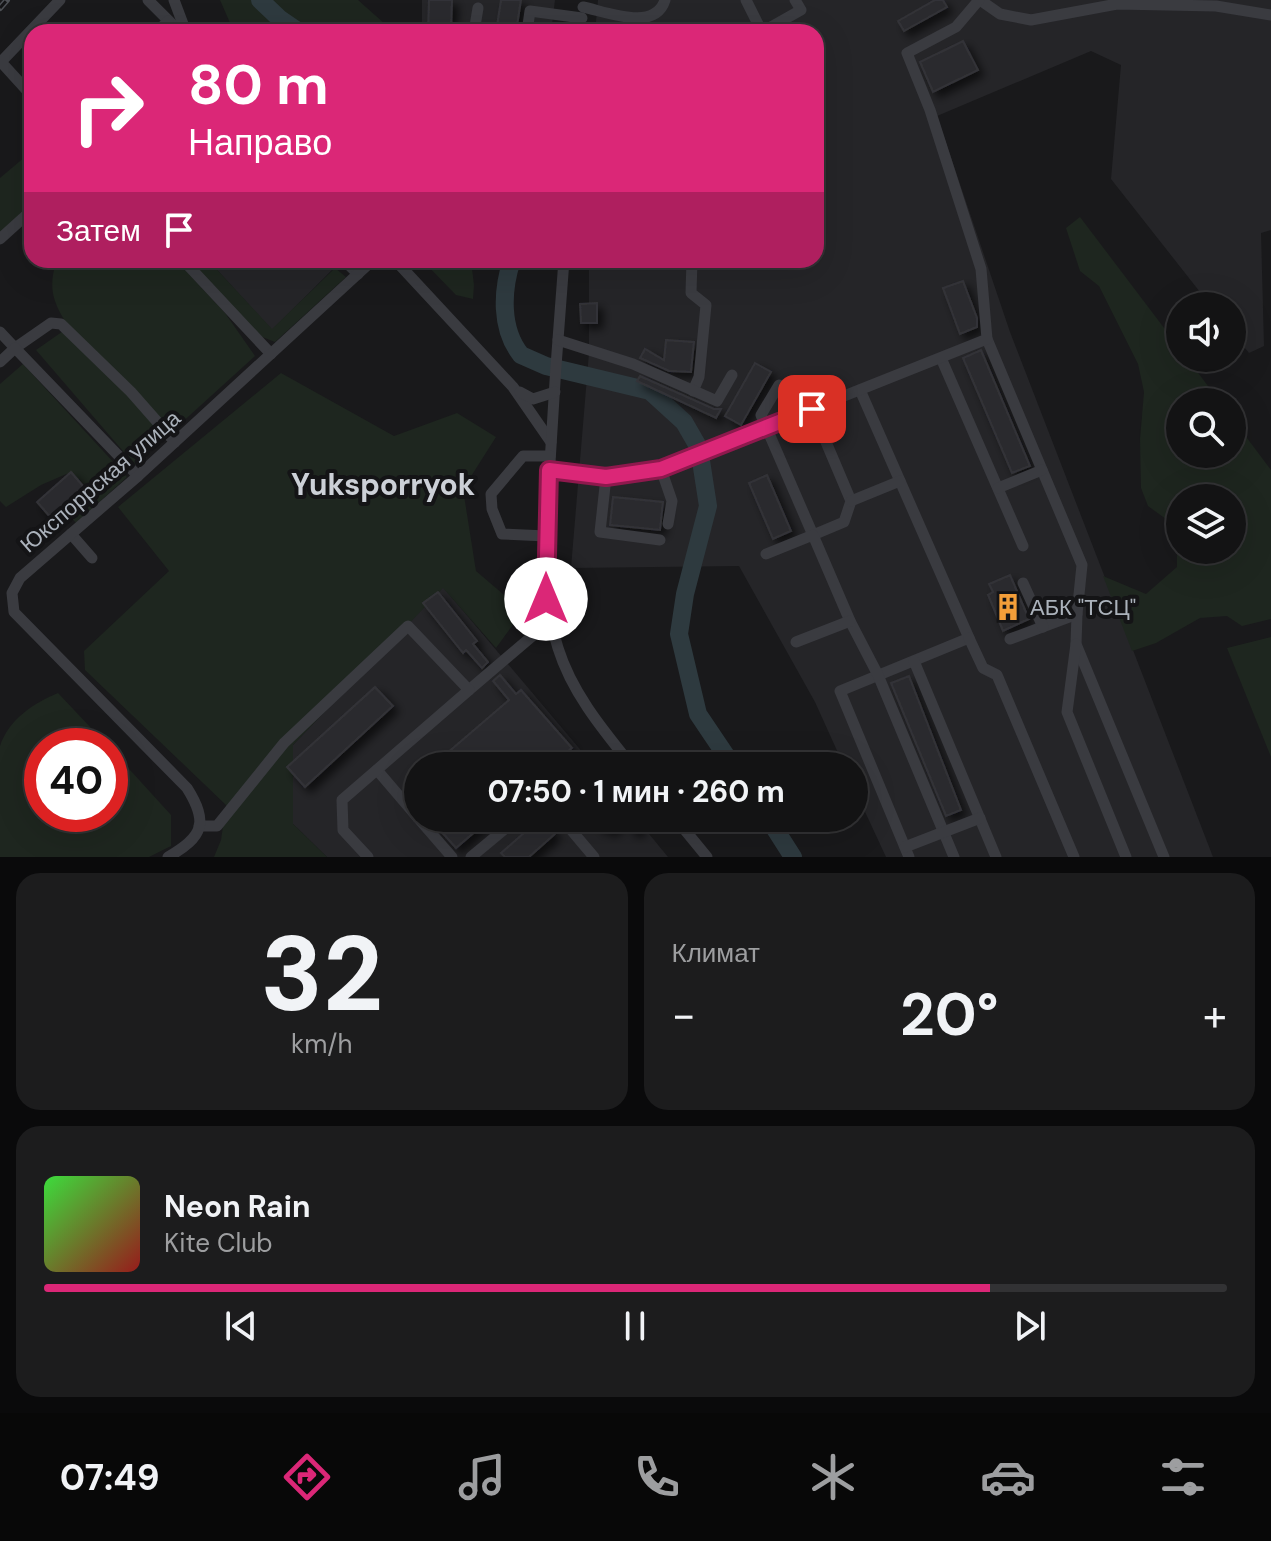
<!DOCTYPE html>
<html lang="ru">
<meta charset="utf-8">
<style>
body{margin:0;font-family:"DM Sans",sans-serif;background:#1c1c1d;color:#f1f3f6;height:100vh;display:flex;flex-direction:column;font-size:30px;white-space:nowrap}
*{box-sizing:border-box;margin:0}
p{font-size:26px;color:#9d9ea0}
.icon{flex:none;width:44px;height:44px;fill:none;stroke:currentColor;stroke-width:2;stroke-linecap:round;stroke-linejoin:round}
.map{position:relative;height:857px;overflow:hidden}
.panel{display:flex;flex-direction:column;gap:16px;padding:16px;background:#0a0a0b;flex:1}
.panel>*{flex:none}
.hud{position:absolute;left:24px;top:24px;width:800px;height:244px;border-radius:24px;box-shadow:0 8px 32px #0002,0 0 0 2px #323234;background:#db2777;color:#fff;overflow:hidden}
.buttons{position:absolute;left:1166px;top:292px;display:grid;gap:16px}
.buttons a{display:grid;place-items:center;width:80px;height:80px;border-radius:50%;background:#131314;box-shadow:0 8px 32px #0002,0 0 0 2px #323234;font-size:40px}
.speed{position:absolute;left:24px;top:728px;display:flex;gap:16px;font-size:40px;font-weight:700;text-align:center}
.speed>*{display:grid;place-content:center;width:104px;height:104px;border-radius:50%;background:#131314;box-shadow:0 8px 32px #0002,0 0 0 2px #323234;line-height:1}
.speed .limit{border:12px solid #d22;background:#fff;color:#111}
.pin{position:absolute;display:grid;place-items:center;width:68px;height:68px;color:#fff;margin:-34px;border-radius:16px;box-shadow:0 4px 12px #0006}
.me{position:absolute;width:88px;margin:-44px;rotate:0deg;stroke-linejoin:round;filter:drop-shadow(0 0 6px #0008)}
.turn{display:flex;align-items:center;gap:28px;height:168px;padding:0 32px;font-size:36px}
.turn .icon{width:104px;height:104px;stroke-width:2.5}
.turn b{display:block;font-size:56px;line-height:68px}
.then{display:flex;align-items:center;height:76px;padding:0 32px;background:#0003;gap:16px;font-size:30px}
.big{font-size:60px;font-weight:700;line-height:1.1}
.panel .card{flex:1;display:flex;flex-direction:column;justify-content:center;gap:12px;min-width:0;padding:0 28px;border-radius:24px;background:#1c1c1d}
.panel .dial{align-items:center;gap:0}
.dial b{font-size:104px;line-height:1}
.song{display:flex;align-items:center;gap:24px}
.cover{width:96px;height:96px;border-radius:12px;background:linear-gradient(135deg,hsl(120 70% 55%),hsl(0 70% 35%))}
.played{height:8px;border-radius:4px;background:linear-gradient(90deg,#db2777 80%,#323234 80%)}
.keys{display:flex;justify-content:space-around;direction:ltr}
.heat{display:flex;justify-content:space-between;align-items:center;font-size:44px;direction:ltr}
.panel .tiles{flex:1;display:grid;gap:16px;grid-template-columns:1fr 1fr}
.card:last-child{grid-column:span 2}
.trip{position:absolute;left:404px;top:752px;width:464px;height:80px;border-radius:40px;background:#131314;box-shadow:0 8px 32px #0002,0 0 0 2px #323234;font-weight:700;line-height:80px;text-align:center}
.tab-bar{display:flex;height:128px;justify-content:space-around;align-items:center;background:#080808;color:#9d9ea0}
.tab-bar .icon{width:56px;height:56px}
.tab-bar .current{color:#db2777}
.tab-bar b{font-size:36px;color:#f1f3f6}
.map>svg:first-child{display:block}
.built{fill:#252528}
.green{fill:#1e261f;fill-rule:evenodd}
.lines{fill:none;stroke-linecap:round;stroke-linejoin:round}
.river{stroke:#2e3a3f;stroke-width:18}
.building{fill:#2c2c2f;stroke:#333337;stroke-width:2;filter:url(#shadow)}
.minor{stroke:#3a3b40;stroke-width:11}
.rail-casing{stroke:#4d5055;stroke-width:6}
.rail{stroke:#141416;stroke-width:3;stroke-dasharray:9;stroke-linecap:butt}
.route-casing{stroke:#8e194d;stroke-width:20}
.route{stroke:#db2777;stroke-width:14}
.labels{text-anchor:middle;stroke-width:8;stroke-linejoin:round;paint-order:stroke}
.street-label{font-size:22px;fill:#abb2bb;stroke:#141416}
.poi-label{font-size:22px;fill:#abb2bb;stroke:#141416;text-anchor:start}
.district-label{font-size:30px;font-weight:bold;fill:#ccd0d7;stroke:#141416}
</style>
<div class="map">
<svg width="1271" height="857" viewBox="0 0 1271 857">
<defs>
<filter id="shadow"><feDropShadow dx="5.5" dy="5.5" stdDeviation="4" flood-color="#0009"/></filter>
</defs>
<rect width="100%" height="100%" fill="#19191b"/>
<g class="built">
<path d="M422,0H555L551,32H422Z"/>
<path d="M598,0H1271V230L1261,233L1264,346L1249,353L1232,332V306H1211L1111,179L1121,65L1091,51L937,116L1010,332L1213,857H886L854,788V766H844L815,702L739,566L571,568L589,353V260H816V32H595Z"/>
<path d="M208,260H342L272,330Z"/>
<path d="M443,587L594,766H418V818H636L668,857H327L293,824V745Z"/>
</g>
<g class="green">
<path d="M220,0H358L394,32H234Z"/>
<path d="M32,151V205L0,233V178Z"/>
<path d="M1080,217L1180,349V358H1187L1220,402H1180V454H1232V418L1271,470V619L1242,626L1227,616L1200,618L1156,643L1132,651L1103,576L1146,594L1177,567V527L1148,506L1141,488L1140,439L1144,392L1138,364L1099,286L1080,271L1066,228ZM1232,498V550H1180V498Z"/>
<path d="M51,260H176L225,313L255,356L135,465L36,350L69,327C55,306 48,291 55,266Z"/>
<path d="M189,260H208L272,329L335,268L346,277L275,342L260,336Z"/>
<path d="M422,260H471L474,285L473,299L456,295Z"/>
<path d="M23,364L127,477L76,523L71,517L73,510L91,491L71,472L41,485L6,507L0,501V384Z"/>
<path d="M281,373L394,436L457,413L496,437L463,489L476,571L523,611L496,648L443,588L293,745V824L327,857H214L221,840L226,805L85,670L84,651L169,571L118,507Z"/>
<path d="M1271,637V757L1227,648Z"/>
<path d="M58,693L108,746H42V814H110V748L171,815V846L149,857H0V746C9,719 34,703 58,693Z"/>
</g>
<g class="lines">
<g class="river">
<path d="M260,0L280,19L299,32"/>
<path d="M512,260C502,290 500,329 521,355L546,366L650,391L684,422L699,448L708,506L685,594L679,634L698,714L733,766"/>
<path d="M768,818L793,857"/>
</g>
</g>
<g class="building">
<path d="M429,0H452L451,32H428Z"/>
<path d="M501,0H521L516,32H496Z"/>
<path d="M935,0H943L947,7L904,31L898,21Z"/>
<path d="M963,41L978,70L933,92L920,62Z"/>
<path d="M963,281L977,318V327L960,334L943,288Z"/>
<path d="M597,303V323H581L580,304Z"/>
<path d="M666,340L694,342L691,372L669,371L640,358L645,349L664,360Z"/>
<path d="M981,350L1030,466L1012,473L963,358Z"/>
<path d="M755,363L771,372L741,425L725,416Z"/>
<path d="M640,376L714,409H721L716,418L637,381Z"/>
<path d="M71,472L84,487L51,518L37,502Z"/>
<path d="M767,475L791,531L773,539L749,483Z"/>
<path d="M613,497L663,502L660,530L610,525Z"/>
<path d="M1010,575L1029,619L1003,631L988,595L993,592L989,584Z"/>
<path d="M438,592L477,641L473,644L488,662L482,668L466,650L463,653L423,603Z"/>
<path d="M500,675L516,694L521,690L572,748L551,766H432L509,700L493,681Z"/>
<path d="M909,676L961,810L946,816L891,683Z"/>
<path d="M375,687L393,706L305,787L287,767Z"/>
<path d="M429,818H491L456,848Z"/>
<path d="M541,818L555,834L529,857H505L501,853Z"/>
<path d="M591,818H635L641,826L634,832L624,819L609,831L603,825L600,828Z"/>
</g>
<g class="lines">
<g class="minor">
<path d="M148,0L180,32"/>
<path d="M174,0L186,32"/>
<path d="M746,0L762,32L801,10L795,0"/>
<path d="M980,0L1000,14L1031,20L1117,4L1216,6L1271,15"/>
<path d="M583,7C607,12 655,32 665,0"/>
<path d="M157,32L168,21"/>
<path d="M474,32L478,8"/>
<path d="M527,32L530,11L582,18"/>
<path d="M32,96L1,62L60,0"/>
<path d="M0,239L32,210"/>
<path d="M183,260L271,354"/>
<path d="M344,260L358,274"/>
<path d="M395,260L513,387L551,442"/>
<path d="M564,260C558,333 553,406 549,479C546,536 540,593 558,648C572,693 603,730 632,766"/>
<path d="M692,260L691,293L706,305L699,377L693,391"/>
<path d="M0,332L15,348L51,323L61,324L131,392L175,442"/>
<path d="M987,339L1082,565L1077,614L1010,639"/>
<path d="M558,340L633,364L717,401L732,375"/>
<path d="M941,358L1023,546"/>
<path d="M0,362L15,348L138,476"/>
<path d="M779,385L812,409L851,501L844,522L813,535L761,415Z"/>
<path d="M860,390L969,638L840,691L909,857"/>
<path d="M520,392L533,399L555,392"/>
<path d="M661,469L672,501L668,524"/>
<path d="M549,470L606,477L661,469L987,339L981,269L930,110L907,53L956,27L979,0"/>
<path d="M606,477L600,532L660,540"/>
<path d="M998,488L1042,470"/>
<path d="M851,501L900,481"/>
<path d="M71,534L92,558"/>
<path d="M546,536L502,534L492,509L491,494L523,456H550"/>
<path d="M766,554L813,535L850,621L878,675L954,857"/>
<path d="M1023,583L1043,627"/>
<path d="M1077,614L1076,644L1164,857"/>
<path d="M969,638L983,668L997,675L1074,857"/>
<path d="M796,642L850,621"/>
<path d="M1076,644L1067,712L1126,857"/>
<path d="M914,661L996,857"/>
<path d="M469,690L550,621"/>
<path d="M377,770L418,818"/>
<path d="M418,818L452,857"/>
<path d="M561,818L594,857"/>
<path d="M675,818L707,857"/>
<path d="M199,826H217L284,743L408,626L469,690L342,800L343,830L368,857"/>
<path d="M905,847L980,818"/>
<path d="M168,857C203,837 209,823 187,788L14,612L12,593L20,578L138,476L373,260"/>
<path d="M471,857L518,818"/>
</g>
<g class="rail-casing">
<path id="rail" d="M0,8L7,0"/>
</g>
<use href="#rail" class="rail"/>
</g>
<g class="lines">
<g class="route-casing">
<path id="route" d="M546,599L549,470L606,477L661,469L812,409"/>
</g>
<use href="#route" class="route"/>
</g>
<defs>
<g id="building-bare" transform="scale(2.16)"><path d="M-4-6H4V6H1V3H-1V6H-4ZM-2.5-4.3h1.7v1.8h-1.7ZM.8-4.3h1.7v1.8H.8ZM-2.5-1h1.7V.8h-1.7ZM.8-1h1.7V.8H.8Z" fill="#f39e39" stroke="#141416" stroke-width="2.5" paint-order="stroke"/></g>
</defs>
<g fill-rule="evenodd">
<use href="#building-bare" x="1008" y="607"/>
</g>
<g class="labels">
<g class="street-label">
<text transform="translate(100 481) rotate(-41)" y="8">Юкспоррская улица</text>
</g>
<g class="poi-label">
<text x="1030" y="615">АБК "ТСЦ"</text>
</g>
<g class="district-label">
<text x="383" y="495">Yuksporryok</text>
</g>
</g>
</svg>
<div class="buttons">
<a><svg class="icon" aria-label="sound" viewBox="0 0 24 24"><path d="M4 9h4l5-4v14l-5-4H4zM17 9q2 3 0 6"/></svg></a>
<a><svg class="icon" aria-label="search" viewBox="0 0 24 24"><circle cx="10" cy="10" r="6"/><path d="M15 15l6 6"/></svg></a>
<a><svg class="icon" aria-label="layers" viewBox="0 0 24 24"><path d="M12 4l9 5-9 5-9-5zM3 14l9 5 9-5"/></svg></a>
</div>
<div class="speed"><div class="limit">40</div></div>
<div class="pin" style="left:812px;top:409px;background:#d93025"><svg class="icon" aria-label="arrive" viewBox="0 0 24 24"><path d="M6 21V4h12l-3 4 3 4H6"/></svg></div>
<svg class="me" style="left:546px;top:599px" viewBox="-20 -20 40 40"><circle r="19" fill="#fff"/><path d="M0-13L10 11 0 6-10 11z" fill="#db2777"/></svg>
<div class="trip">07:50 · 1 мин · 260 m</div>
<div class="hud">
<div class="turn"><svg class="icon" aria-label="right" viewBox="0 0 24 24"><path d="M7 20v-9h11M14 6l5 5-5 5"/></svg><div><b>80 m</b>Направо</div></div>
<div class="then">Затем<svg class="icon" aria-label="arrive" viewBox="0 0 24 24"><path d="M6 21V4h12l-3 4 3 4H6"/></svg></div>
</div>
</div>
<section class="panel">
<div class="tiles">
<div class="card dial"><b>32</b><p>km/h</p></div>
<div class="card"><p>Климат</p>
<div class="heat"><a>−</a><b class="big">20°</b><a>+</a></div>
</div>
<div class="card">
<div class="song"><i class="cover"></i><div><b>Neon Rain</b><p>Kite Club</p></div></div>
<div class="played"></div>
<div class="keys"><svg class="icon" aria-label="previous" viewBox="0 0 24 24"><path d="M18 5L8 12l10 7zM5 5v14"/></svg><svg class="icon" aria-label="pause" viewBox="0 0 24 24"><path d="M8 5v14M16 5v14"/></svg><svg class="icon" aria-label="next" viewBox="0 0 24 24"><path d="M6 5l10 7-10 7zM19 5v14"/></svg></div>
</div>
</div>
</section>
<nav class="tab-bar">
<b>07:49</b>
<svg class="icon current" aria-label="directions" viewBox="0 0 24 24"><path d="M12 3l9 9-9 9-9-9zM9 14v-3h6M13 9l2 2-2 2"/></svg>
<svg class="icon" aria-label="music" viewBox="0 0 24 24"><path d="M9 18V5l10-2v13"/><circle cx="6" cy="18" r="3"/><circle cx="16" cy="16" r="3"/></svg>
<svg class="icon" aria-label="phone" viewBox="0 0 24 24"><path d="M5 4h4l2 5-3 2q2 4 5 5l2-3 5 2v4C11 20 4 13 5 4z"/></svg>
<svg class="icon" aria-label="climate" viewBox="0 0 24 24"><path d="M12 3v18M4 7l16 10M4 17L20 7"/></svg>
<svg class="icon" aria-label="car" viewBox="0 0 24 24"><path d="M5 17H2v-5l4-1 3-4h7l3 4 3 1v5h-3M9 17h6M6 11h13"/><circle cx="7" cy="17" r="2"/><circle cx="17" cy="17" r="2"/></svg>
<svg class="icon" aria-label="filters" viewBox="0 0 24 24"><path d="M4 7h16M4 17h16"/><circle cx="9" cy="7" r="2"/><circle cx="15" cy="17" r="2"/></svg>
</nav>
